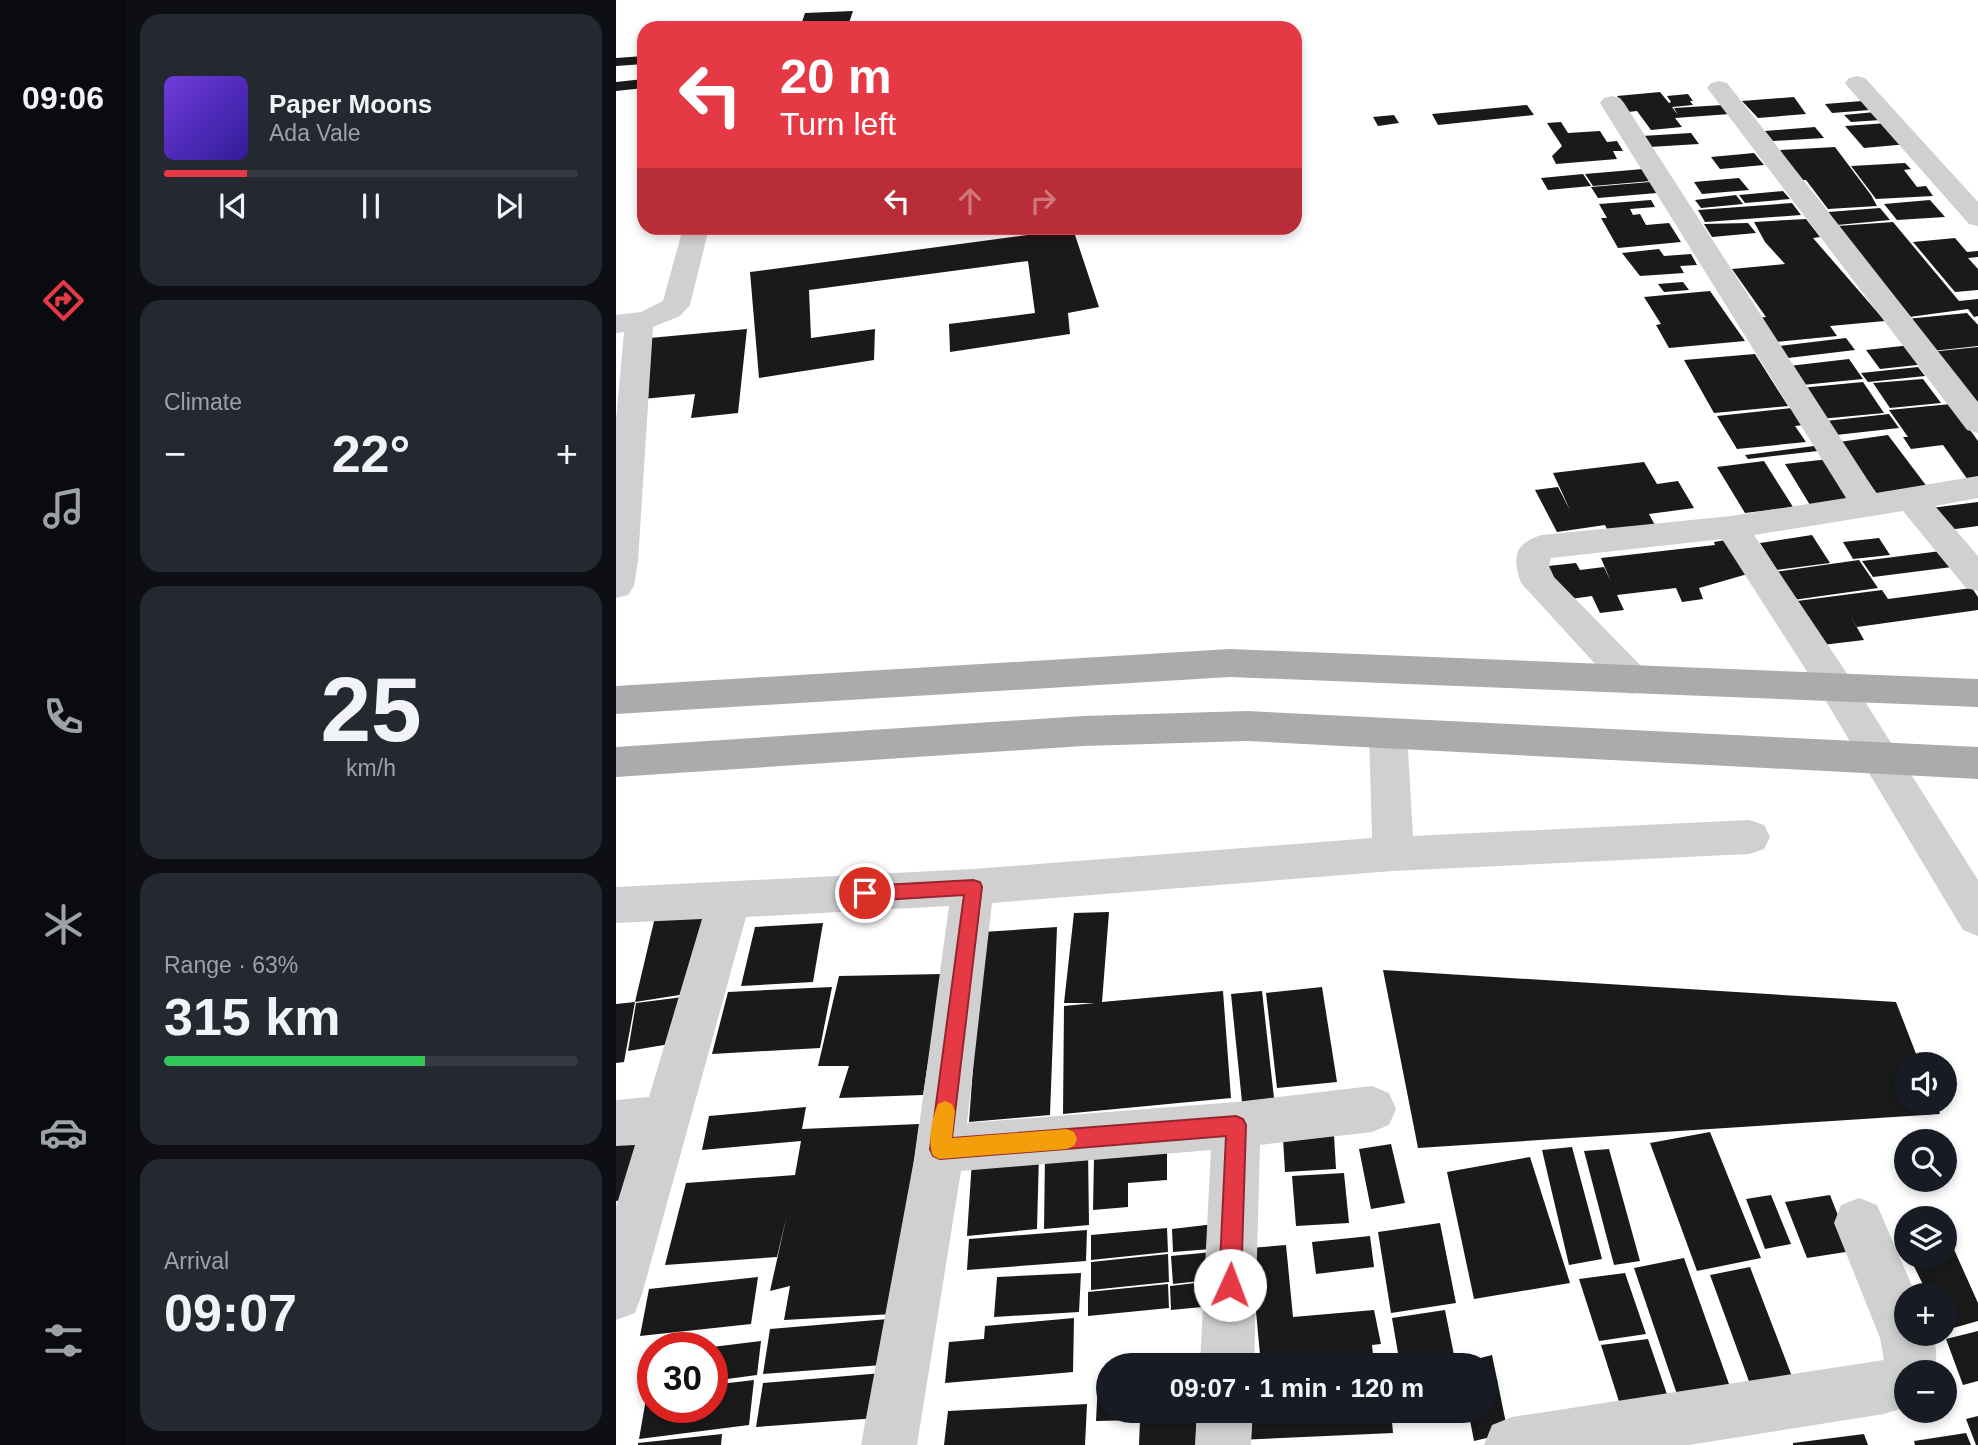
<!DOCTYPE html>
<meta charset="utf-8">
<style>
body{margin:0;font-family:Arial,sans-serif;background:#242831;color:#f1f3f6;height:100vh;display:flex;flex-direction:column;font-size:26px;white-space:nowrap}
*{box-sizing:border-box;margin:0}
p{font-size:23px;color:#9ea1a6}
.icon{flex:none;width:38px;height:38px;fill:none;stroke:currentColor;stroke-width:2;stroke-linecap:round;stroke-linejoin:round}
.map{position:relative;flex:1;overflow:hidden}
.details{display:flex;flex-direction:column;gap:14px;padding:14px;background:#0d0f14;width:490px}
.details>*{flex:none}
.hud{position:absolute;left:21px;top:21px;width:665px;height:214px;border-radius:21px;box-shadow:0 4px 10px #0003;background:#e63946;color:#fff;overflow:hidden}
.controls{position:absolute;left:1278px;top:1052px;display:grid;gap:14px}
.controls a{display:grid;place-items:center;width:63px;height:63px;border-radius:50%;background:#171b24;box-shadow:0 4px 10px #0003;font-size:35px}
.speed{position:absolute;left:21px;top:1332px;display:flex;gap:14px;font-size:35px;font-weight:700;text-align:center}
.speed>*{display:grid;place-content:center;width:91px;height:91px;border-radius:50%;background:#171b24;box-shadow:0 4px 10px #0003;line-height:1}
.speed .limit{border:10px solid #d22;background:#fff;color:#111}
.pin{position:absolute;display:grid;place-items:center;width:60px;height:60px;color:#fff;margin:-30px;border:4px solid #fff;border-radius:50%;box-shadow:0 2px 7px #0007}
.me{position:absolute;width:77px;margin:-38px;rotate:2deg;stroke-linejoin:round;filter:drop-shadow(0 0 5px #0008)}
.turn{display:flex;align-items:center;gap:24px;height:147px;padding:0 28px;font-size:32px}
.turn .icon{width:91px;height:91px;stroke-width:2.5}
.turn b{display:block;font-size:49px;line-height:60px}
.lanes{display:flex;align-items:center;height:66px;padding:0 28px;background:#0003;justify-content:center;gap:35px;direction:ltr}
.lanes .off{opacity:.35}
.big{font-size:52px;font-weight:800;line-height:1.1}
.details .tile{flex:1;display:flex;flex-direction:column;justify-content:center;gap:10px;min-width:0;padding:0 24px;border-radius:21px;background:#242831}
.details .dial{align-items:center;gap:0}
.dial b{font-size:91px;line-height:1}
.song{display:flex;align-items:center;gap:21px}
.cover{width:84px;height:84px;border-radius:10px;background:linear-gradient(135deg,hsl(260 70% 55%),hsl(250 70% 35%))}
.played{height:7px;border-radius:4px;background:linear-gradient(90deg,#e63946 20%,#363941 20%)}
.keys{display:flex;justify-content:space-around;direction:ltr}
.heat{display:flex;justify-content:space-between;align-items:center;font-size:38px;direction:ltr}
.charge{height:10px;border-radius:5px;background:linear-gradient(90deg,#34c759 63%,#363941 0)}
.trip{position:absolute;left:480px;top:1353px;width:402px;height:70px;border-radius:35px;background:#171b24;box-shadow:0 4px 10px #0003;font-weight:800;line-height:70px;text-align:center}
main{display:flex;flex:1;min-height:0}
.tabs{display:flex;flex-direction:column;width:126px;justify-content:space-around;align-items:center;background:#090b0e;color:#9ea1a6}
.tabs .icon{width:49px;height:49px}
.tabs .selected{color:#e63946}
.tabs b{font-size:32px;color:#f1f3f6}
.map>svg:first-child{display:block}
.building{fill:#1a1a1a}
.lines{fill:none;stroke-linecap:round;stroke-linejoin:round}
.minor{fill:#d0d0d0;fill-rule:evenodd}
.major{fill:#ababab;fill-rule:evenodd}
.route{fill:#e63946;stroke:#96252e;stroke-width:2}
.slow{fill:#f59e0b}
</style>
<main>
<nav class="tabs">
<b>09:06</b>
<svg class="icon selected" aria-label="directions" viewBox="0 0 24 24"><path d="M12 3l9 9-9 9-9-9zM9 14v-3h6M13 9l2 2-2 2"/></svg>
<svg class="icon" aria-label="music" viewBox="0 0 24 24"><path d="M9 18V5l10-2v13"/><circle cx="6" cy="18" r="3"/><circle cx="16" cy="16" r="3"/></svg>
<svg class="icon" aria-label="phone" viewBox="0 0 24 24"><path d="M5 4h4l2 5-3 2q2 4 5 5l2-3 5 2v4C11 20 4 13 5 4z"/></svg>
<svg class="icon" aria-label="climate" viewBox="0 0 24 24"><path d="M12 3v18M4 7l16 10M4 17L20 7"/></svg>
<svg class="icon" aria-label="car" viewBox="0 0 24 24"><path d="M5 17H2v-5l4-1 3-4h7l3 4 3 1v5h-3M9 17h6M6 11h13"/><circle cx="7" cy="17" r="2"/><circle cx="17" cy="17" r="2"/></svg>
<svg class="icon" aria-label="filters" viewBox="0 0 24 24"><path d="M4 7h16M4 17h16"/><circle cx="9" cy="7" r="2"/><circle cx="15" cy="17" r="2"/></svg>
</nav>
<section class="details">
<div class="tile">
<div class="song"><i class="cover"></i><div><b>Paper Moons</b><p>Ada Vale</p></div></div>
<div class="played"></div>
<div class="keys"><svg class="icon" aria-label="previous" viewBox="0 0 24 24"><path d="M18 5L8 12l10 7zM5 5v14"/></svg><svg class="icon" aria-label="pause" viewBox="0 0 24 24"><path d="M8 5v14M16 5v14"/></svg><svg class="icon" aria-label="next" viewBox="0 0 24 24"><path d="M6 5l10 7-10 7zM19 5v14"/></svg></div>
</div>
<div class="tile"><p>Climate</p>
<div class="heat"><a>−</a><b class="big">22°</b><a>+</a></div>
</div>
<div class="tile dial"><b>25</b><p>km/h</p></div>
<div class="tile"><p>Range · 63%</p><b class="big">315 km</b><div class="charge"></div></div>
<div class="tile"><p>Arrival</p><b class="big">09:07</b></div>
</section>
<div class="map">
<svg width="1362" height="1445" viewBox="0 0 1362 1445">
<rect width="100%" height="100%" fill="#fff"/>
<g class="building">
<path d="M237,11L233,23L185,25L189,13Z"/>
<path d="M28,56V64L0,66V58Z"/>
<path d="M28,79V88L0,91V82Z"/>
<path d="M1044,92L1053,103L1055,102L1051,96L1072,94L1077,101H1074L1077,105L1056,107L1062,115L1058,108L1107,105L1114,114L1059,118L1066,127L1035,130L1021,111L1012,112L1001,96Z"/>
<path d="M1178,97L1190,114L1142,118L1126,101Z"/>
<path d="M1246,101L1254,110L1216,113L1209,104Z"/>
<path d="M911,105L918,115L822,125L816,114Z"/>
<path d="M1259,112L1265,120L1235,122L1228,115Z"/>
<path d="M778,115L783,123L762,126L757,117Z"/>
<path d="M945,122L952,133L984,131L991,142L1001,141L1007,151H997L1001,159L940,164L936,156L946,146L931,123Z"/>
<path d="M1272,123L1292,144L1248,148L1229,126Z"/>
<path d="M1199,127L1208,138L1157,141L1149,131Z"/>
<path d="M1075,133L1083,144L1033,147L1026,136Z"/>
<path d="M1219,147L1255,195L1261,206L1212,209L1190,180H1184L1164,150Z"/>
<path d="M1138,153L1148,165L1104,169L1095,157Z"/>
<path d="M1289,163L1295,169L1288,170L1301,187L1310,186L1317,196L1260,199L1235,166Z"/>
<path d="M1027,169L1035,181L977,186L969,174Z"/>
<path d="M967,174L975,186L932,190L925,178Z"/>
<path d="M1123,178L1133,190L1086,194L1078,182Z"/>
<path d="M1034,182L1041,193L982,198L975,187Z"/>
<path d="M1167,191L1174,199L1129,203L1123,195Z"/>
<path d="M1120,195L1127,204L1085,208L1079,200Z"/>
<path d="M1035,200L1039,207L1014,209L1017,215L1024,214L1030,225L1053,223L1065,242L1002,248L985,218H991L983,204Z"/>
<path d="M1314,200L1329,217L1281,220L1268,204Z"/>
<path d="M1176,203L1185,215L1089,222L1082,210Z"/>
<path d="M1264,208L1274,220L1221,225L1212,212Z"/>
<path d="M1190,219L1204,237L1197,238L1269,321L1214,326L1221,336L1160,342L1141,318L1150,317L1116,269L1169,264L1149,242L1138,222Z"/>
<path d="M1277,222L1343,301L1362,299V316L1358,317L1352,309L1286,318L1221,226Z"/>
<path d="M1132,223L1140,233L1096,237L1088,224Z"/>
<path d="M457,229L483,307L452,313L454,334L334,352L333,324L419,313L412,261L193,290L195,338L259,329L258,360L143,378L134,272Z"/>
<path d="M1339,238L1351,252L1362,251V257L1352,258L1362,269V290L1339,292L1297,242Z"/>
<path d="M1043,249L1048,256L1075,254L1081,265L1064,266L1068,273L1024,276L1006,253Z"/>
<path d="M1067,282L1073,290L1048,292L1042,284Z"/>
<path d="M1094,291L1129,341L1053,348L1040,325L1045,324L1028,297Z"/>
<path d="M1351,313L1362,325V346L1316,351L1290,319Z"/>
<path d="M131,329L122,413L75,418L79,394L6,401L23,339Z"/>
<path d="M1230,338L1239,350L1172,358L1163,346Z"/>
<path d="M1295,345L1310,364L1264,369L1250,350Z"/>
<path d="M1362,347V410L1314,352Z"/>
<path d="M1139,354L1172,406L1098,413L1068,360Z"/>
<path d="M1233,359L1247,379L1186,385L1173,366Z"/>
<path d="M1302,367L1309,376L1252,382L1245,373Z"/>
<path d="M1307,379L1325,403L1274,408L1257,383Z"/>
<path d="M1247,382L1268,413L1204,419L1184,388Z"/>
<path d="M1335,404L1362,441V479L1352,480L1327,445L1295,449L1287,437H1292L1273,410Z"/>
<path d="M1176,408L1188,425L1179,426L1190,442L1121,449L1101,416Z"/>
<path d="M1273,414L1283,428L1220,435L1210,421Z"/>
<path d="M1272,435L1312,488L1262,495L1223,442Z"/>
<path d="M1198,446L1202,451L1132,459L1129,455Z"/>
<path d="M1213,459L1240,499L1194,505L1169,464Z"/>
<path d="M1148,461L1177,507L1129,513L1101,467Z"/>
<path d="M1028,462L1041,484L1062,481L1078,508L1033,514L1040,527L993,533L989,525L941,532L919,490L942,487L954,510L937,473Z"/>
<path d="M1362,502V526L1332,530L1315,508Z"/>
<path d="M1196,535L1214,563L1161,570L1144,543Z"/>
<path d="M1263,538L1274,555L1237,559L1227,542Z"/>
<path d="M1116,539L1135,573L1083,588L1087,599L1066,602L1060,588L1001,595L1008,610L984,613L976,596L948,600L932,566L960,563L964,570L988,567L995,582L985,558L1099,545L1098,542Z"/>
<path d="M1325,551L1336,567L1257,577L1246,561Z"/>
<path d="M1243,560L1262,588L1177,600L1159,572Z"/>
<path d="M1356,588L1362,597V610L1241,627L1233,613L1248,640L1206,645L1181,601L1266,590L1272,599Z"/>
<path d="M89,912L76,993L19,1002L39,917Z"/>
<path d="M493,912L486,1002L607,991L615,1098L447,1114L448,1006L479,1003H448L458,913Z"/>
<path d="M207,923L197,982L125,986L139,927Z"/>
<path d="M441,927L434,1115L353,1122L367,932Z"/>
<path d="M767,970L1280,1002L1304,1064H1290V1102H1320L1324,1114L802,1148Z"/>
<path d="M326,974L307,1095L223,1098L233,1066H202L223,976Z"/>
<path d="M216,987L204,1048L96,1054L112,992Z"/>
<path d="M706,987L721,1082L661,1088L650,993Z"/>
<path d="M646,991L658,1098L626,1102L615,994Z"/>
<path d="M67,997L60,1043L12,1051L20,1003Z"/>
<path d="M19,1002L8,1062L0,1063V1004Z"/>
<path d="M190,1107L186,1129L303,1124L277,1314L168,1320L174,1286L154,1291L171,1215L161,1257L49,1265L70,1183L179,1175L185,1141L86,1150L93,1116Z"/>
<path d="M1094,1132L1145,1258L1081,1271L1034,1143Z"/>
<path d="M718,1135L720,1169L669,1172L667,1138Z"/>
<path d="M21,1142L8,1200L0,1201V1143Z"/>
<path d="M775,1144L789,1203L755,1209L743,1149Z"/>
<path d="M956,1147L986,1259L953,1265L926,1150Z"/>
<path d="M472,1149L473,1225L428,1229L429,1153Z"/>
<path d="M993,1149L1024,1261L998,1265L968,1151Z"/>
<path d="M551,1152V1180L512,1183V1207L477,1210L478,1157Z"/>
<path d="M423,1154L421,1229L351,1236L356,1160Z"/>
<path d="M914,1157L954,1283L858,1299L831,1172Z"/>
<path d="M728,1173L733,1223L680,1226L676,1176Z"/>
<path d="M1155,1195L1175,1244L1149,1249L1130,1199Z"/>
<path d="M1214,1195L1236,1251L1191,1258L1169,1202Z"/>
<path d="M607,1223L608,1248L557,1252L556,1229Z"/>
<path d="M824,1223L840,1303L775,1313L762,1232Z"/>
<path d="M551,1228L552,1252L475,1260V1235Z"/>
<path d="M471,1230L470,1261L351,1270L353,1239Z"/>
<path d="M754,1236L758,1267L700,1274L696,1242Z"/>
<path d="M670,1245L677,1317L758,1310L765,1344L756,1345L758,1365H645L634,1248Z"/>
<path d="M1336,1245L1362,1303V1321L1330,1330L1328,1295H1312L1293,1256H1328V1246Z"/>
<path d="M607,1251L609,1278L557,1284L555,1256Z"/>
<path d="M552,1254L553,1282L475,1290V1262Z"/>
<path d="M1068,1258L1118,1398L1066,1409L1018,1268Z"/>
<path d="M1134,1267L1180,1387L1138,1395L1094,1275Z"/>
<path d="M465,1273L463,1312L378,1317L381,1277Z"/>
<path d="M1009,1273L1030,1334L983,1341L963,1279Z"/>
<path d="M142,1277L135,1324L24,1336L33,1289Z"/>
<path d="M606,1280L607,1305L555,1310L554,1286Z"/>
<path d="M552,1284L553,1308L472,1316V1292Z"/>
<path d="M829,1310L840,1365H784L776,1318Z"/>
<path d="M458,1318L457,1372L329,1383L333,1342L368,1339L369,1326Z"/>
<path d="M272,1319L266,1365L147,1374L154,1329Z"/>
<path d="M1362,1331V1381L1347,1385L1330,1339Z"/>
<path d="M1032,1339L1055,1406L1007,1414L985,1345Z"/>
<path d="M145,1341L141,1375L96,1381V1347Z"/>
<path d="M876,1355L892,1433L858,1441L852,1410H870V1365L841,1364Z"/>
<path d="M267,1373L261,1418L140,1427L147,1383Z"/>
<path d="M138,1380L133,1425L23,1439L31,1393H37V1407H96V1385Z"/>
<path d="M482,1381H492V1410H590L589,1445H523L524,1420L480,1421Z"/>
<path d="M471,1404L469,1445H328L332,1411Z"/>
<path d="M622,1410H775L777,1433L622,1440Z"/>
<path d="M1362,1416V1445H1360L1350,1419Z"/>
<path d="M1350,1433L1355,1445H1299L1298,1441Z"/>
<path d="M106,1434L105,1445H22V1443Z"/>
<path d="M1248,1434L1252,1445H1177V1443Z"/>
</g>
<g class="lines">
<g class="minor">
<path d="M1241,76L1249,78L1362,202V226L1353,224L1233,88L1229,83L1233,78Z"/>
<path d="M1103,81L1111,83L1362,402V433L1351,430L1095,93L1091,88L1095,83Z"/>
<path d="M996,96L1004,98L1008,103L1260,493L1362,476V498L1319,506L1362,556V591L1350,588L1287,511L1138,535L1234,678L1362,880V936L1347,930L1208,698L1106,539L935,558L933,566L938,577L1029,670L1035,680L1029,690L1016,694L1003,690L905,583C896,558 898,543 926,535L1115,516L1230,498L984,103L988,98Z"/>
<path d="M67,228H93L74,305L64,316L37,327L22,561L18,586L12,595L0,598V420L8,332L0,333V315L25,312L47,301Z"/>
<path d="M772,718L786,722L791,733L797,836L1133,820L1148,825L1154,837L1148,849L1133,854L777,871L376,903L351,1123L620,1102L756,1086L773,1093L780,1109L773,1125L756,1132L644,1145L638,1365H584L595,1150L345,1171L301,1445H245L300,1149L333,906L130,917L26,1294L19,1313L0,1320V1207L19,1145L0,1146V1100L33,1097L86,919L0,923V887L357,869L756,838L753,733L758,722Z"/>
<path d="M1243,1198L1261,1205L1300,1295H1290V1334H1316C1321,1347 1322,1358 1317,1372H1290V1407L1268,1414L1073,1445H868L876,1425L896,1417L1268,1360L1264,1338L1218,1223L1225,1205Z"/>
<path d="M581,1410H637L635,1445H579Z"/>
</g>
<g class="major">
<path d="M614,649L1362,679V707L614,677L0,714V686Z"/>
<path d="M631,711L1362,747V779L631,741L467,746L0,777V747L467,716Z"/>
</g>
</g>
<path class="route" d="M357,880L364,882L366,887L336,1138L620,1116L627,1119L630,1125L625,1285L622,1293L614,1296L606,1293L603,1285L610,1136L324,1159L317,1156L314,1149L348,895L249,901L242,899L240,893L242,888L249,886Z"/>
<path class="slow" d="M329,1101L336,1104L339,1111L336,1138L451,1129L458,1132L461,1139L458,1146L451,1149L324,1159L317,1156C311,1143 316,1117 322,1104Z"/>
</svg>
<div class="controls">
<a><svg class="icon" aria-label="sound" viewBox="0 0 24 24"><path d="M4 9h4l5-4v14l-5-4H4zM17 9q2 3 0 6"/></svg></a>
<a><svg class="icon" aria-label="search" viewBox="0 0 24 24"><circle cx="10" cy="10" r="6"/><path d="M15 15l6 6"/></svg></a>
<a><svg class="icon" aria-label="layers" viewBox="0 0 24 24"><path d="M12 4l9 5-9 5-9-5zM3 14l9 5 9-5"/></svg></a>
<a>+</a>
<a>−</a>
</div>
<div class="speed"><div class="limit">30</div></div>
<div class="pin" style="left:249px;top:893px;background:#d93025"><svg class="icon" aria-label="arrive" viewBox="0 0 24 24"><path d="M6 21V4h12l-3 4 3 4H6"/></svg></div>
<svg class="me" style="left:614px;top:1285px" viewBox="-20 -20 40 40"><circle r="19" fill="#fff"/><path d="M0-13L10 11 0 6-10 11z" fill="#e63946"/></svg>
<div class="trip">09:07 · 1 min · 120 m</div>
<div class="hud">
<div class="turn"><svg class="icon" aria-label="left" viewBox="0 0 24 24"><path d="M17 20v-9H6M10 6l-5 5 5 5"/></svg><div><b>20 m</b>Turn left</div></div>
<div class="lanes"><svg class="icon" aria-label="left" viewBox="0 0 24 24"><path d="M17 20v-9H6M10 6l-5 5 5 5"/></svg><svg class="icon off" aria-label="ahead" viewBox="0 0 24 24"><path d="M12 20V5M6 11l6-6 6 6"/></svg><svg class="icon off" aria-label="right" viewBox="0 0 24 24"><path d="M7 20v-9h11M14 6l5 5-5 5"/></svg></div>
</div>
</div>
</main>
